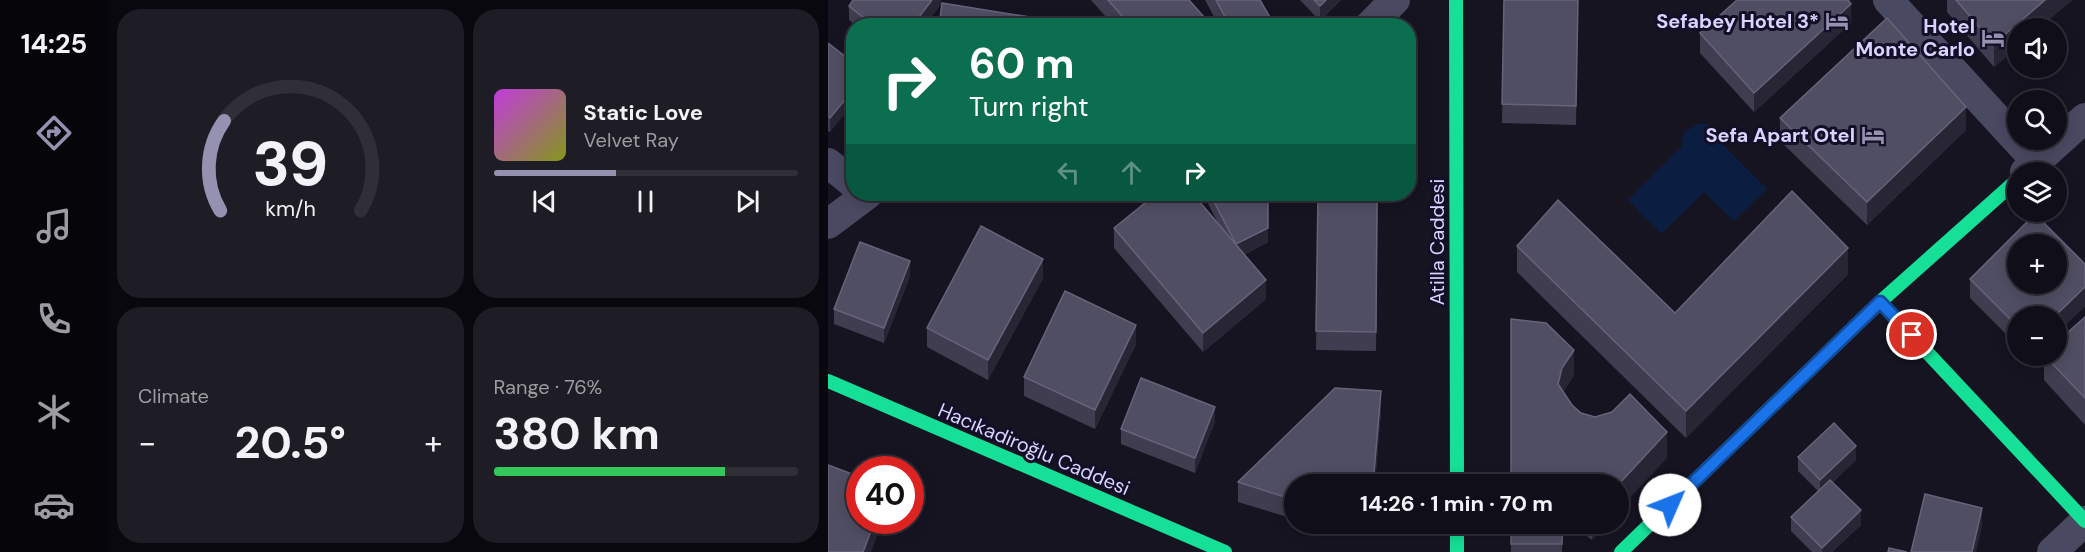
<!DOCTYPE html>
<meta charset="utf-8">
<style>
body{margin:0;font-family:"DM Sans",sans-serif;background:#1e1d26;color:#f1f3f6;height:100vh;display:flex;flex-direction:column;font-size:22px;white-space:nowrap}
*{box-sizing:border-box;margin:0}
p{font-size:20px;color:#9c9ca2}
.icon{flex:none;width:33px;height:33px;fill:none;stroke:currentColor;stroke-width:2;stroke-linecap:round;stroke-linejoin:round}
.map{position:relative;flex:1;overflow:hidden}
.sheet{display:flex;flex-direction:column;gap:9px;padding:9px;background:#09080e;width:720px}
.sheet>*{flex:none}
.hud{position:absolute;left:18px;top:18px;width:570px;height:183px;border-radius:24px;box-shadow:0 3px 15px #0003,0 0 0 2px #302f38;background:#0b6e4f;color:#fff;overflow:hidden}
.fabs{position:absolute;left:1179px;top:18px;display:grid;gap:12px}
.fabs a{display:grid;place-items:center;width:60px;height:60px;border-radius:50%;background:#100f19;box-shadow:0 3px 15px #0003,0 0 0 2px #302f38;font-size:30px}
.speed{position:absolute;left:18px;top:456px;display:flex;gap:12px;font-size:30px;font-weight:700;text-align:center}
.speed>*{display:grid;place-content:center;width:78px;height:78px;border-radius:50%;background:#100f19;box-shadow:0 3px 15px #0003,0 0 0 2px #302f38;line-height:1}
.speed .limit{border:9px solid #d22;background:#fff;color:#111}
.pin{position:absolute;display:grid;place-items:center;width:51px;height:51px;color:#fff;margin:-26px;border:3px solid #fff;border-radius:50%;box-shadow:0 2px 6px #0007}
.me{position:absolute;width:66px;margin:-33px;rotate:46deg;stroke-linejoin:round;filter:drop-shadow(0 0 4px #0008)}
.turn{display:flex;align-items:center;gap:21px;height:126px;padding:0 24px;font-size:27px}
.turn .icon{width:78px;height:78px;stroke-width:2.5}
.turn b{display:block;font-size:42px;line-height:51px}
.lanes{display:flex;align-items:center;height:57px;padding:0 24px;background:#0003;justify-content:center;gap:30px;direction:ltr}
.lanes .off{opacity:.35}
.big{font-size:45px;font-weight:700;line-height:1.1}
.sheet .card{flex:1;display:flex;flex-direction:column;justify-content:center;gap:9px;min-width:0;padding:0 21px;border-radius:24px;background:#1e1d26}
.sheet .dial{align-items:center;gap:0}
.dial svg{height:156px;overflow:visible;fill:none;stroke:#302f38;stroke-width:7;stroke-linecap:round;text-anchor:middle}
.dial text{fill:#f1f3f6;stroke:none}
.song{display:flex;align-items:center;gap:18px}
.cover{width:72px;height:72px;border-radius:9px;background:linear-gradient(135deg,hsl(290 70% 55%),hsl(70 70% 35%))}
.played{height:6px;border-radius:3px;background:linear-gradient(90deg,#9591b1 40%,#302f38 40%)}
.keys{display:flex;justify-content:space-around;direction:ltr}
.heat{display:flex;justify-content:space-between;align-items:center;font-size:33px;direction:ltr}
.charge{height:9px;border-radius:4px;background:linear-gradient(90deg,#34c759 76%,#302f38 0)}
.sheet .tiles{flex:1;display:grid;gap:9px;grid-template-columns:repeat(2,1fr)}
.trip{position:absolute;left:456px;top:474px;width:345px;height:60px;border-radius:30px;background:#100f19;box-shadow:0 3px 15px #0003,0 0 0 2px #302f38;font-weight:700;line-height:60px;text-align:center}
main{display:flex;flex:1;min-height:0}
.dock{display:flex;flex-direction:column;width:108px;justify-content:space-around;align-items:center;background:#06060a;color:#9c9ca2}
.dock .icon{width:42px;height:42px}
.dock .current{color:#9591b1}
.dock b{font-size:27px;color:#f1f3f6}
.map>svg:first-child{display:block}
.water{fill:#0b1e41}
.lines{fill:none;stroke-linecap:round;stroke-linejoin:round}
.street{stroke:#4a4962;stroke-width:30}
.fast{stroke:#16e098;stroke-width:14}
.wall{fill:#403d50}
.shaded-wall{fill:#282635}
.building{fill:#504e63;stroke:#66637b;stroke-width:1.5;fill-rule:evenodd}
.route-casing{stroke:#114b97;stroke-width:15}
.route{stroke:#1a73e8;stroke-width:10}
.labels{text-anchor:middle;stroke-width:6;stroke-linejoin:round;paint-order:stroke}
.poi-label{font-size:20px;font-weight:bold;fill:#d9d4ff;stroke:#130f26;text-anchor:end}
.street-label{font-size:20px;fill:#d9d4ff;stroke:#130f26}
</style>
<main>
<nav class="dock">
<b>14:25</b>
<svg class="icon current" aria-label="directions" viewBox="0 0 24 24"><path d="M12 3l9 9-9 9-9-9zM9 14v-3h6M13 9l2 2-2 2"/></svg>
<svg class="icon" aria-label="music" viewBox="0 0 24 24"><path d="M9 18V5l10-2v13"/><circle cx="6" cy="18" r="3"/><circle cx="16" cy="16" r="3"/></svg>
<svg class="icon" aria-label="phone" viewBox="0 0 24 24"><path d="M5 4h4l2 5-3 2q2 4 5 5l2-3 5 2v4C11 20 4 13 5 4z"/></svg>
<svg class="icon" aria-label="climate" viewBox="0 0 24 24"><path d="M12 3v18M4 7l16 10M4 17L20 7"/></svg>
<svg class="icon" aria-label="car" viewBox="0 0 24 24"><path d="M5 17H2v-5l4-1 3-4h7l3 4 3 1v5h-3M9 17h6M6 11h13"/><circle cx="7" cy="17" r="2"/><circle cx="17" cy="17" r="2"/></svg>
</nav>
<section class="sheet">
<div class="tiles">
<div class="card dial"><svg viewBox="0 0 100 80">
<path d="M14 69A42 42 0 1 1 86 69"/>
<path d="M14 69A42 42 0 0 1 16 23" stroke="#9591b1"/>
<text x="50" y="56" font-size="32" font-weight="700">39</text>
<text x="50" y="72" font-size="11">km/h</text>
</svg></div>
<div class="card">
<div class="song"><i class="cover"></i><div><b>Static Love</b><p>Velvet Ray</p></div></div>
<div class="played"></div>
<div class="keys"><svg class="icon" aria-label="previous" viewBox="0 0 24 24"><path d="M18 5L8 12l10 7zM5 5v14"/></svg><svg class="icon" aria-label="pause" viewBox="0 0 24 24"><path d="M8 5v14M16 5v14"/></svg><svg class="icon" aria-label="next" viewBox="0 0 24 24"><path d="M6 5l10 7-10 7zM19 5v14"/></svg></div>
</div>
<div class="card"><p>Climate</p>
<div class="heat"><a>−</a><b class="big">20.5°</b><a>+</a></div>
</div>
<div class="card"><p>Range · 76%</p><b class="big">380 km</b><div class="charge"></div></div>
</div>
</section>
<div class="map">
<svg width="1257" height="552" viewBox="0 0 1257 552">
<rect width="100%" height="100%" fill="#161421"/>
<path class="water" d="M869,124H879L888,130L893,143L939,189L906,221L876,192L833,234L800,200L853,147L856,133Z"/>
<g class="lines">
<g class="street">
<path d="M1060,0L1209,162"/>
<path d="M541,26L567,0"/>
<path d="M0,163L26,184"/>
<path d="M1197,172L1257,118"/>
<path d="M0,224L40,194"/>
<path d="M1224,552L1257,521"/>
</g>
<g class="fast">
<path d="M628,0L629,484"/>
<path d="M1052,302L1257,521"/>
<path d="M0,381L397,552"/>
<path d="M629,524V552"/>
<path d="M793,552L1052,302L1190,179"/>
</g>
</g>
<g class="wall">
<path d="M113,0V4L96,26H28L21,20V6Z"/>
<path d="M263,0H361L384,26H286Z"/>
<path d="M377,0H432L443,26H391Z"/>
<path d="M472,0H513L492,21Z"/>
<path d="M676,0H750L748,125L674,123Z"/>
<path d="M1119,0H1244L1211,28H1190V47L1166,67L1119,12Z"/>
<path d="M1023,23L926,112L872,53V33Z"/>
<path d="M0,43L26,63L2,132L0,131Z"/>
<path d="M952,118L1138,130L1039,225L952,141Z"/>
<path d="M375,194H440V242L416,255L438,299L375,352L286,248V228L391,225Z"/>
<path d="M490,194H550L548,351L488,350Z"/>
<path d="M689,246L847,313L1020,274L858,438L689,272Z"/>
<path d="M82,276L56,343L6,324V309Z"/>
<path d="M215,278L160,380L99,347V328Z"/>
<path d="M1142,279L1257,306L1228,334V316H1190V346L1142,298Z"/>
<path d="M1257,317V425L1216,380V356H1228Z"/>
<path d="M308,344L267,429L196,396V377Z"/>
<path d="M553,410L547,484H466V519L410,502V482Z"/>
<path d="M387,421L367,473L293,444V429Z"/>
<path d="M970,457L1028,460L1005,482L1033,525L1004,552H984L963,531V517L990,491L970,471Z"/>
<path d="M480,524H529L511,533Z"/>
<path d="M683,524H735L734,552H683Z"/>
<path d="M742,524H779L764,540Z"/>
</g>
<g class="shaded-wall">
<path d="M104,0H113V4L96,26H84Z"/>
<path d="M498,0H513L492,21V6Z"/>
<path d="M1217,0H1244L1211,28H1190V47L1166,67V44Z"/>
<path d="M1023,4V23L926,112V93Z"/>
<path d="M443,19V26H432Z"/>
<path d="M26,89V103L2,132V118Z"/>
<path d="M1138,107V130L1039,225V202Z"/>
<path d="M440,228V242L408,259V244Z"/>
<path d="M1020,248V274L858,438V411Z"/>
<path d="M215,259V278L160,380V360Z"/>
<path d="M82,261V276L56,343V328Z"/>
<path d="M438,280V299L375,352V333Z"/>
<path d="M1257,287V306L1228,334V316H1227Z"/>
<path d="M308,325V344L267,429V410Z"/>
<path d="M746,350V376L734,394L730,384L734,368Z"/>
<path d="M553,391V410L547,484H545Z"/>
<path d="M387,407V421L367,473V458Z"/>
<path d="M839,432V458L790,511V485Z"/>
<path d="M1028,446V460L992,494V480Z"/>
<path d="M1154,508V527L1148,552H1144Z"/>
<path d="M1033,510V525L1004,552H994V548Z"/>
<path d="M47,520H55L43,552H35Z"/>
<path d="M511,524H529L511,533Z"/>
<path d="M764,524H779L764,540Z"/>
</g>
<g class="building">
<path d="M25,0H104L84,26H46L21,6Z"/>
<path d="M280,0H361L384,26H303Z"/>
<path d="M388,0H432L443,19L432,26H402Z"/>
<path d="M486,0H498L492,6Z"/>
<path d="M676,0H750L748,106L674,104Z"/>
<path d="M909,0H1020L1023,4L926,93L872,33Z"/>
<path d="M1128,0H1217L1166,44Z"/>
<path d="M114,3L258,26H111Z"/>
<path d="M1059,18L1138,107L1039,202L952,118Z"/>
<path d="M0,43L26,63V89L2,118L0,116Z"/>
<path d="M964,191L1020,248L858,411L689,246L730,200L847,313Z"/>
<path d="M328,194H365L438,280L375,333L286,228Z"/>
<path d="M382,194H440V228L408,244Z"/>
<path d="M490,194H549L548,332L488,331Z"/>
<path d="M1207,214L1257,264V287L1227,316H1190V327L1142,279ZM1190,244H1228V284H1190Z"/>
<path d="M153,226L215,259L160,360L99,328Z"/>
<path d="M32,242L82,261L56,328L6,309Z"/>
<path d="M237,291L308,325L267,410L196,377Z"/>
<path d="M1257,317V398L1217,356H1228V343Z"/>
<path d="M683,319L718,323L746,350L734,368L730,384L744,405L753,413L767,417L784,412L802,394L839,432L790,485L683,484Z"/>
<path d="M313,378L387,407L367,458L293,429Z"/>
<path d="M507,388L553,391L545,484H466V500L410,482Z"/>
<path d="M1006,423L1028,446L992,480L970,457Z"/>
<path d="M0,465L32,477V520H47L35,552H0Z"/>
<path d="M1002,480L1033,510L994,548L963,517Z"/>
<path d="M1097,494L1154,508L1144,552H1083Z"/>
<path d="M683,524H735L734,544H683Z"/>
<path d="M1061,548L1079,552H1060Z"/>
</g>
<g class="lines">
<g class="route-casing">
<path id="route" d="M842,505L1052,302L1084,335"/>
</g>
<use href="#route" class="route"/>
</g>
<defs>
<g id="hotel-bare" transform="scale(1.8)"><path d="M-6-4.5h1.5V1H6V5H4.5V3h-9V5H-6ZM-4 0a1.8 1.8 0 1 1 3.6 0ZM.5 0V-2.5h3Q6-2.5 6 0Z" fill="#9591b1" stroke="#130f26" stroke-width="2.5" paint-order="stroke"/></g>
</defs>
<g fill-rule="evenodd">
<use href="#hotel-bare" x="1009" y="21"/>
<use href="#hotel-bare" x="1165" y="38"/>
<use href="#hotel-bare" x="1045" y="135"/>
</g>
<g class="labels">
<g class="poi-label">
<text x="991" y="28">Sefabey Hotel 3*</text>
<text x="1147" y="33">Hotel<tspan x="1147" dy="23">Monte Carlo</tspan></text>
<text x="1027" y="142">Sefa Apart Otel</text>
</g>
<g class="street-label">
<text transform="translate(609 242) rotate(-90)" y="7">Atilla Caddesi</text>
<text transform="translate(206 449) rotate(23)" y="7">Hacıkadiroğlu Caddesi</text>
</g>
</g>
</svg>
<div class="fabs">
<a><svg class="icon" aria-label="sound" viewBox="0 0 24 24"><path d="M4 9h4l5-4v14l-5-4H4zM17 9q2 3 0 6"/></svg></a>
<a><svg class="icon" aria-label="search" viewBox="0 0 24 24"><circle cx="10" cy="10" r="6"/><path d="M15 15l6 6"/></svg></a>
<a><svg class="icon" aria-label="layers" viewBox="0 0 24 24"><path d="M12 4l9 5-9 5-9-5zM3 14l9 5 9-5"/></svg></a>
<a>+</a>
<a>−</a>
</div>
<div class="speed"><div class="limit">40</div></div>
<div class="pin" style="left:1084px;top:335px;background:#d93025"><svg class="icon" aria-label="arrive" viewBox="0 0 24 24"><path d="M6 21V4h12l-3 4 3 4H6"/></svg></div>
<svg class="me" style="left:842px;top:505px" viewBox="-20 -20 40 40"><circle r="19" fill="#fff"/><path d="M0-13L10 11 0 6-10 11z" fill="#1a73e8"/></svg>
<div class="trip">14:26 · 1 min · 70 m</div>
<div class="hud">
<div class="turn"><svg class="icon" aria-label="right" viewBox="0 0 24 24"><path d="M7 20v-9h11M14 6l5 5-5 5"/></svg><div><b>60 m</b>Turn right</div></div>
<div class="lanes"><svg class="icon off" aria-label="left" viewBox="0 0 24 24"><path d="M17 20v-9H6M10 6l-5 5 5 5"/></svg><svg class="icon off" aria-label="ahead" viewBox="0 0 24 24"><path d="M12 20V5M6 11l6-6 6 6"/></svg><svg class="icon" aria-label="right" viewBox="0 0 24 24"><path d="M7 20v-9h11M14 6l5 5-5 5"/></svg></div>
</div>
</div>
</main>
